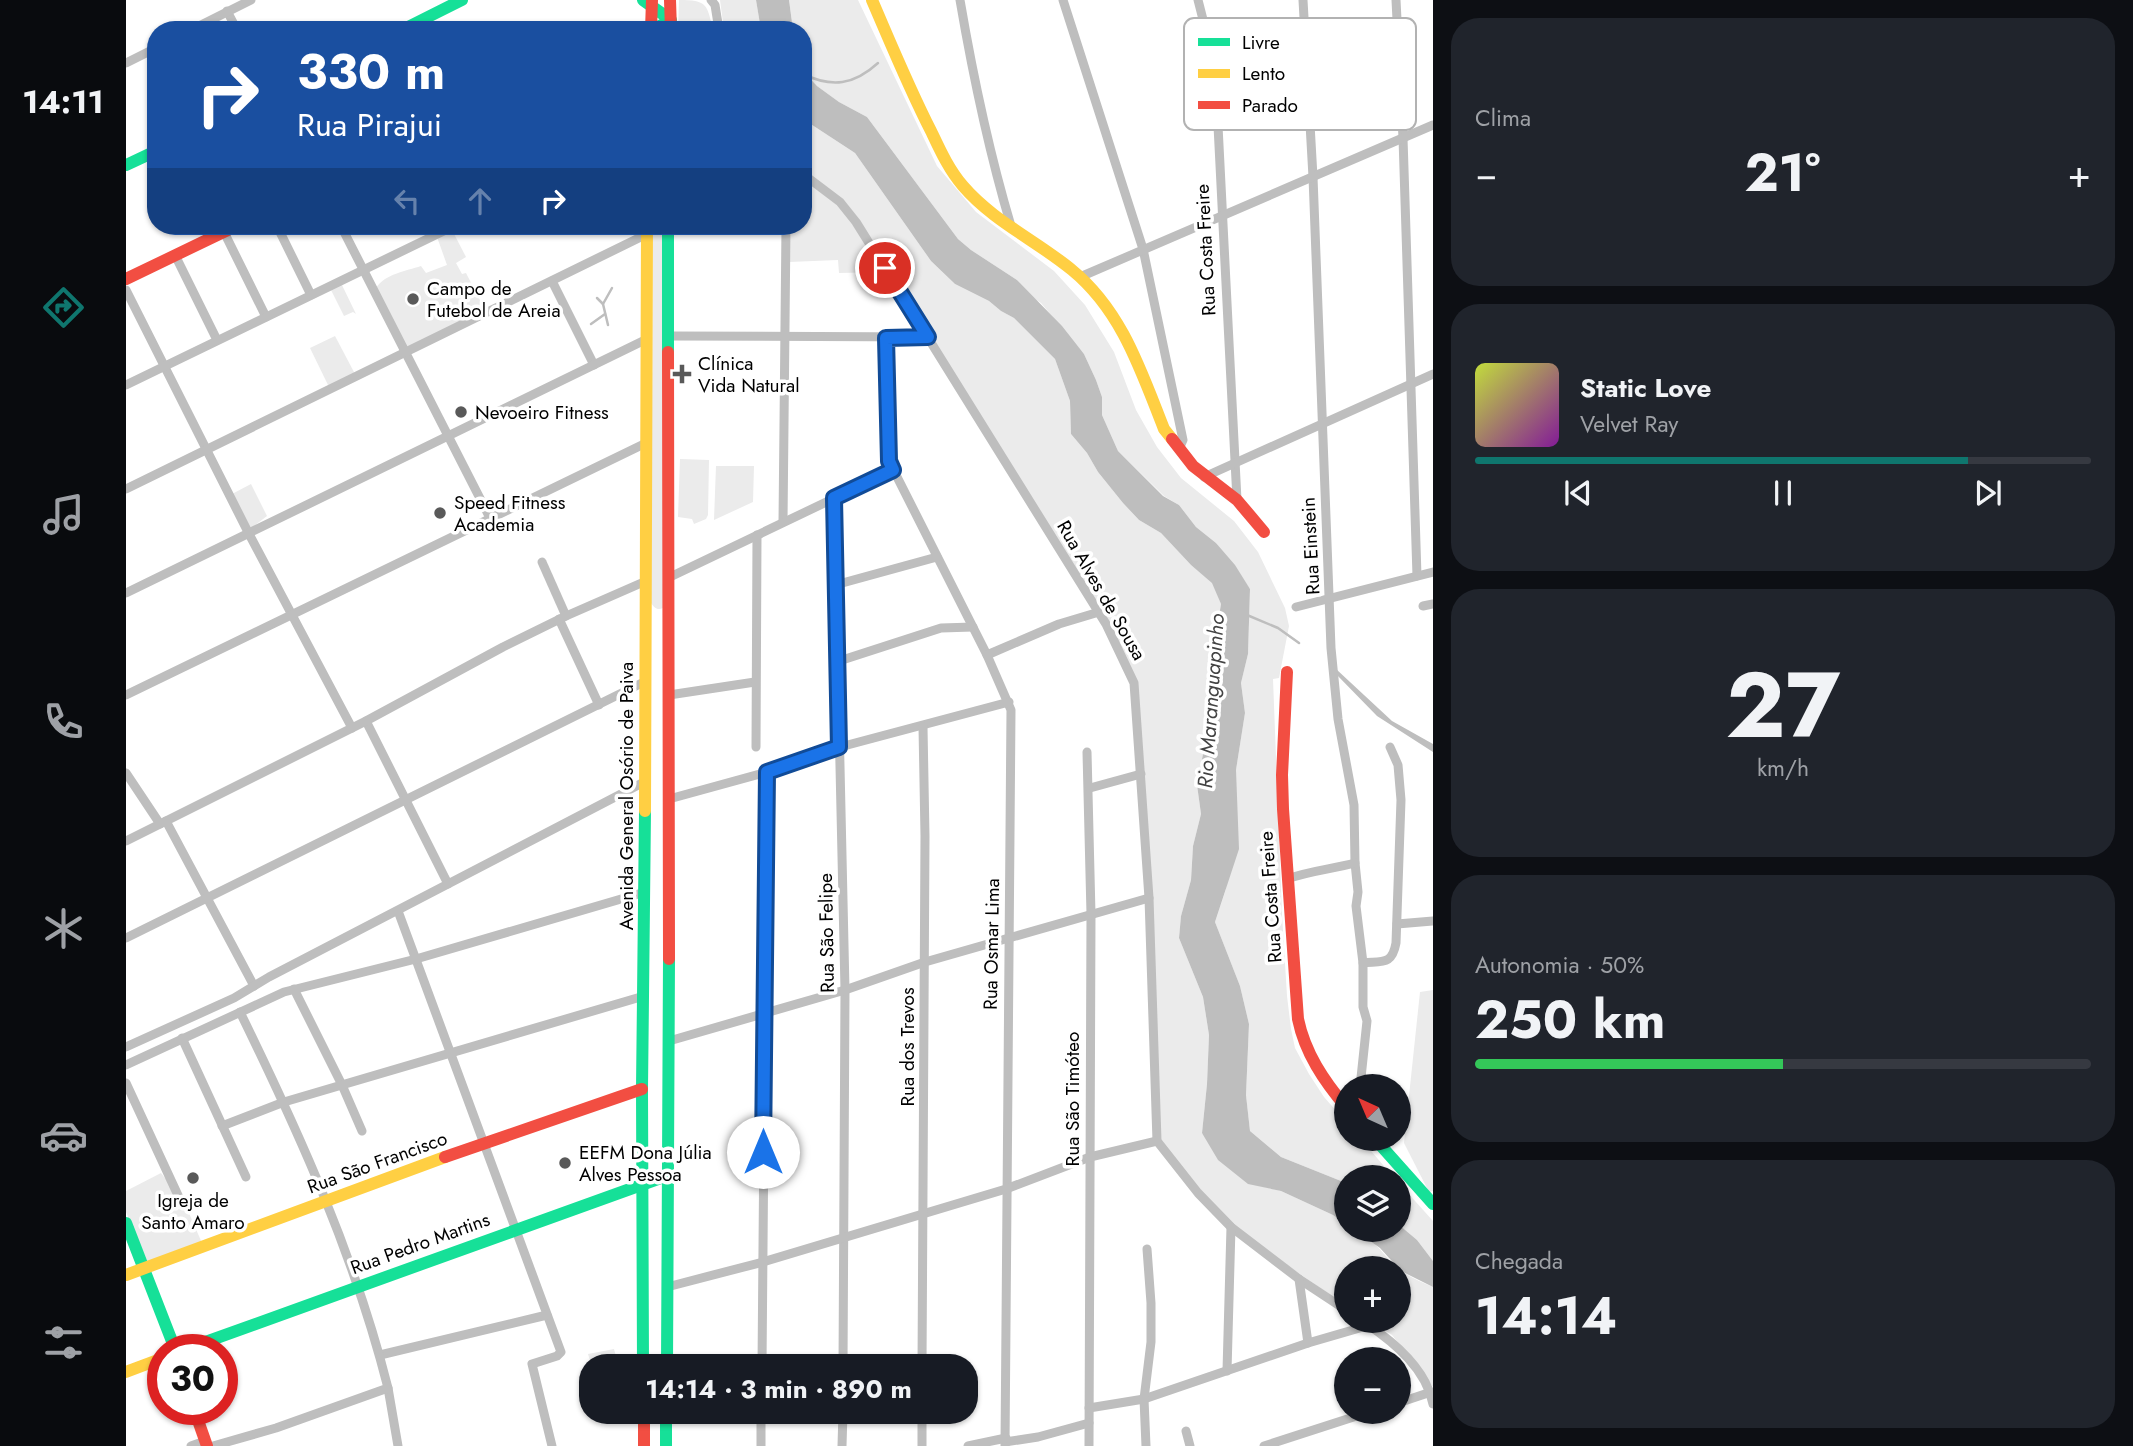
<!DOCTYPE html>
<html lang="pt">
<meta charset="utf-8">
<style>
body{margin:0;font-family:Jost,sans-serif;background:#20242c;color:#f1f3f6;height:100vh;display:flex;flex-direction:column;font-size:26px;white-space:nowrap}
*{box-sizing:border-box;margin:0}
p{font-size:23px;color:#9ea1a6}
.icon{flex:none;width:38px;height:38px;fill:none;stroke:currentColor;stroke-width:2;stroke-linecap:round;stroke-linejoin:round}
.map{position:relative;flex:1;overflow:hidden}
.sheet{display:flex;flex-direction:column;gap:18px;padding:18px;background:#0d0f14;width:700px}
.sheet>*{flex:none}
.banner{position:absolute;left:21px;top:21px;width:665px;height:214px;border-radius:28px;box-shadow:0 2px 5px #0004;background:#1a4fa0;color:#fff;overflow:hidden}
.needle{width:46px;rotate:316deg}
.tools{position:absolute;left:1208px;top:1074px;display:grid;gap:14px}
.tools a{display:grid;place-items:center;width:77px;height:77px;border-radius:50%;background:#171b24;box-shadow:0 2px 5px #0004;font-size:35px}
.speed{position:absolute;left:21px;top:1334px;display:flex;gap:14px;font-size:35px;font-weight:700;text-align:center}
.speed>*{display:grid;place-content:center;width:91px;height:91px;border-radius:50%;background:#171b24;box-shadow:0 2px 5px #0004;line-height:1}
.speed .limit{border:10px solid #d22;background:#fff;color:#111}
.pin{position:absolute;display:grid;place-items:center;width:60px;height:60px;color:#fff;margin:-30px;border:4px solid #fff;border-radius:50%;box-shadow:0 2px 7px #0007}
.me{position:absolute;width:77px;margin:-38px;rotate:0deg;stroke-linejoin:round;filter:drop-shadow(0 0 5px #0008)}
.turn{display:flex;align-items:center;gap:24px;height:147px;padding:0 35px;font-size:32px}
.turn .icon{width:91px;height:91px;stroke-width:2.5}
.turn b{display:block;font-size:49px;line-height:60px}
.lanes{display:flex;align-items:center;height:66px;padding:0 35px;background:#0003;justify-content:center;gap:35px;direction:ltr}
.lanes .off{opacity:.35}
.big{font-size:52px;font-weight:700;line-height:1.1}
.sheet .card{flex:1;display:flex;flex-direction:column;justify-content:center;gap:10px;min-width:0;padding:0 24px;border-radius:28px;background:#20242c}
.sheet .dial{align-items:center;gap:0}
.dial b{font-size:91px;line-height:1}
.song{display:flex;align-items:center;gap:21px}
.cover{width:84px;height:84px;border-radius:10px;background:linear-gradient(135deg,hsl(70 70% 55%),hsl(290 70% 35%))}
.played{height:7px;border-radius:4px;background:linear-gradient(90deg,#0f766e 80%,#363941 80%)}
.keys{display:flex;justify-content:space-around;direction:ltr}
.heat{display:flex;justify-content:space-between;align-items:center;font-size:38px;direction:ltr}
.charge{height:10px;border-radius:5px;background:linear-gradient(90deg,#34c759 50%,#363941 0)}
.trip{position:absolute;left:453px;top:1354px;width:399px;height:70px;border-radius:28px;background:#171b24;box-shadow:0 2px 5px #0004;font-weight:700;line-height:70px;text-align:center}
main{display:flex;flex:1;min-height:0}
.tabs{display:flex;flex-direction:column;width:126px;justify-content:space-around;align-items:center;background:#090b0e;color:#9ea1a6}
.tabs .icon{width:49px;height:49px}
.tabs .active{color:#0f766e}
.tabs b{font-size:32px;color:#f1f3f6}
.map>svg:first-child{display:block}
.green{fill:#ebebeb}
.water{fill:#bebebe}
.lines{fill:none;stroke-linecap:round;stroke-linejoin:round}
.stream{stroke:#bebebe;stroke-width:2.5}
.street{stroke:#bebebe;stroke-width:9}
.fast{stroke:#16e098;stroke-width:12}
.slow{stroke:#ffcf43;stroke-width:12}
.jam{stroke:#f24e42;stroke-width:12}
.route-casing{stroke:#114b97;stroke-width:18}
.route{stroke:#1a73e8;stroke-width:12}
.poi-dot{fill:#595959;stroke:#fff;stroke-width:2.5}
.labels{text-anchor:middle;stroke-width:7;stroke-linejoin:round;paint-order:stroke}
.street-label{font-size:19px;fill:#000;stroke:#fff}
.poi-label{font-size:19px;fill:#000;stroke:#fff;text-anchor:start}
.water-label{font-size:21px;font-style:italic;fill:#434343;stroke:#fff}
.key{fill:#fff;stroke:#b2b2b2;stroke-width:2}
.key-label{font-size:19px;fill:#000}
</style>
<main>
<nav class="tabs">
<b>14:11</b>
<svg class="icon active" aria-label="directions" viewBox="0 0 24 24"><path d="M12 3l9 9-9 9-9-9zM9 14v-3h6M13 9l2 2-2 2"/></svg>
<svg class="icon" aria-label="music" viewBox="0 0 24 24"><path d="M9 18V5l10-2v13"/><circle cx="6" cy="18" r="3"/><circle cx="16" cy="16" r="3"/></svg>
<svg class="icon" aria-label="phone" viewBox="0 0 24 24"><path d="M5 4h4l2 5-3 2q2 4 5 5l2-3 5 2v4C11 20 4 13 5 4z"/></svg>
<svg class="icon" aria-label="climate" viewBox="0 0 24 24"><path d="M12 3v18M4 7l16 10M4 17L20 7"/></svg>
<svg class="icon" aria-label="car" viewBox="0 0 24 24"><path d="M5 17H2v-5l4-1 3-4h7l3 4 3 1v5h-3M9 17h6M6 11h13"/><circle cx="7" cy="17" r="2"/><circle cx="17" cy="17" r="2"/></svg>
<svg class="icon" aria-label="filters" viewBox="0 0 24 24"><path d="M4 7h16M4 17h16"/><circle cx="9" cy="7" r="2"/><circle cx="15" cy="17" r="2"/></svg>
</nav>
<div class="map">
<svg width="1307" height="1446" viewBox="0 0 1307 1446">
<rect width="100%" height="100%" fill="#fff"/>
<g class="green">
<path d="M553,0C581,0 581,4 587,30H552Z"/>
<path d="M594,0H630L635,30H598Z"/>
<path d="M663,0H732L811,166L850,212L928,271L959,305L988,352L1010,410L1031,447L1055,478L1108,521L1132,552L1159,608L1163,626L1153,678L1147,679L1156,914L1161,996L1165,1029L1169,1048L1183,1074L1198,1097L1220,1122V1139H1235L1268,1178H1220V1183L1155,1157L1124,1131L1120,1095L1123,1024L1114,986L1089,922L1100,889L1110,770L1119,713L1115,683L1122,654L1124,589L1090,543L1070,527L1053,505L1038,496L992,451L976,415V397L970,380L958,354L915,303L902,294L891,280L845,250L832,239L741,117L713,102L691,86L677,71V30H667Z"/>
<path d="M677,119L729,153L805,261L829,284L863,301L875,311L888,318L929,359L944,401L945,434L961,453L972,472L997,503L1013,520L1035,533L1065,565L1087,583L1095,604L1091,628L1093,654L1079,717L1077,754L1071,785L1075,814L1067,846L1065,880L1055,916L1053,938L1077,997L1083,1035L1081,1084L1076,1133L1122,1183L1155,1191L1207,1215L1220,1224V1230C1247,1230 1257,1259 1277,1272C1286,1278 1297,1283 1307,1287V1387L1266,1335L1244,1321H1272V1269H1220V1305C1182,1280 1145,1255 1110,1226C1083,1203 1056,1169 1035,1141L1004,666L733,219L721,204L677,170Z"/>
<path d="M677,179L717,209L758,272L713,273L712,260L663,262V226H677Z"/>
<path d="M527,226H538L537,608C531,611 528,607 525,603Z"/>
<path d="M326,230L340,257L330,263L336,274L340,273L359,310L281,349L250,288C259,274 280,271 295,266L300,273L321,265L311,237Z"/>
<path d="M215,283L230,314L227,312L218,316L204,288Z"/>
<path d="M209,336L229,374L203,387L184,348Z"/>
<path d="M554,459L583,460L582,515L580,519L568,524L566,519L552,517Z"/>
<path d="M590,466H628L627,502L588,520Z"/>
<path d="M125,484L141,516L124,529L106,494Z"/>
<path d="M1307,990V1191L1303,1192L1278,1143L1294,992Z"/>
<path d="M35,1173L59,1204L76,1243L22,1263L0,1212V1191Z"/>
<path d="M1272,1182L1307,1221V1261L1291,1240L1272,1224Z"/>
<path d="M488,1349L493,1367H466L462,1354Z"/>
</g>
<g class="water">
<path d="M630,0H663L667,30H635Z"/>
<path d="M677,71L691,86L713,102L741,117L832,239L845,250L891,280L936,326L958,354L970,380L976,397V415L992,451L1037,496L1053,505L1070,527L1090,543L1109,565L1124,589L1122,654L1115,683L1119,713L1110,770L1113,849L1089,922L1114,986L1123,1024L1120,1095L1124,1131L1155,1157L1220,1183V1224L1207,1215L1155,1191L1122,1184L1092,1160L1076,1133L1081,1084L1083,1035L1077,997L1053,938L1055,916L1065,880L1067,846L1075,814L1071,785L1077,754L1079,717L1093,654L1091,628L1095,604L1086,583L1065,565L1035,533L1013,520L997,503L972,472L961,453L945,434L944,401L929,359L888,318L875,311L863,301L829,284L805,261L729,153L677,119Z"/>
<path d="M1210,669L1266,721L1307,744V752L1251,716L1210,674Z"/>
<path d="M1272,1224L1291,1240L1307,1261V1287L1275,1271L1254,1248L1229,1230H1272Z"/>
</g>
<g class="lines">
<g class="stream">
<path d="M677,74C706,88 728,85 752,63"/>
<path d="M471,298L477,304L486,288"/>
<path d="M477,304L482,325"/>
<path d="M465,324L479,314"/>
<path d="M1121,615L1152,628L1173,643"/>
</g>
<g class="street">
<path d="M585,0L589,5L593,30"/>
<path d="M834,0C847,76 863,152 885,226"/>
<path d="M937,0L1017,249L1057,440L1053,449"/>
<path d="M1072,0L1083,43L1091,106L1111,500"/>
<path d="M1177,0L1187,177L1205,648L1212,719L1228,805L1229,863L1232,892L1230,906L1237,963V1007L1241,1021L1234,1087"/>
<path d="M1270,0L1277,138L1291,576"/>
<path d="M101,11L111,30"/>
<path d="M65,30L125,0"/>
<path d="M0,63L30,48"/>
<path d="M677,174L714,202L730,222L980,624L1008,683L1023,898L1031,1141L1072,1193L1105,1227L1173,1279L1220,1310"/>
<path d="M151,226L185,295"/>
<path d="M215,226L364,518"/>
<path d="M98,232L140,317"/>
<path d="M49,255L91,340"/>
<path d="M954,277L1307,125"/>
<path d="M426,281L468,365"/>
<path d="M0,290L123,534L226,728"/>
<path d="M543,336L802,337"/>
<path d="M760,338L763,461L861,655L885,710L879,1446"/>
<path d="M0,385L328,226"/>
<path d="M1078,477L1307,374"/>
<path d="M0,489L521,234"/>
<path d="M708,498L719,990L717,1367"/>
<path d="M657,522L660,226"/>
<path d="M416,562L440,616"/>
<path d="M544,577L767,470"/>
<path d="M709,585L811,557"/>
<path d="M0,593L521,339"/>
<path d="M1297,606L1307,604"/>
<path d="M1170,607L1307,572"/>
<path d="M433,619L473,705"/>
<path d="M861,655L933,624L973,612"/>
<path d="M710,662L815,628L847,627"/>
<path d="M0,695L520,443"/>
<path d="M543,695L629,682"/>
<path d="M240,721L322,884"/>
<path d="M630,747L631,535"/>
<path d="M961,752L965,914L963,1446"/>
<path d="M0,773L34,824"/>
<path d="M964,788L1015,774"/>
<path d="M543,799L641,772L714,747L883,702"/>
<path d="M40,821L128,986"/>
<path d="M0,841L240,721L377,647L440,616L520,581"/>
<path d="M1161,879C1183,871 1206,869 1229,863"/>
<path d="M272,911L435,1352L431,1356L406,1364L426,1446"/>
<path d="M1271,924L1307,921"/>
<path d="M0,938L520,681"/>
<path d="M1237,963C1257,961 1266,965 1270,943L1275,800L1272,765L1264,747"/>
<path d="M168,989L216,1085L236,1131"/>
<path d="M56,1038L120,1177"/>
<path d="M543,1041L719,990L799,962L1023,898"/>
<path d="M0,1047L108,998L143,977L520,781"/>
<path d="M0,1065L158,992L290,959L519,892"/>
<path d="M0,1083L56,1204"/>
<path d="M96,1126L158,1102L518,996"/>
<path d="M1173,1279L1182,1343"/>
<path d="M541,1287L637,1262L880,1189L964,1157L1031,1141"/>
<path d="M1241,1324C1269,1343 1300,1369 1307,1404"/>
<path d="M254,1355L421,1315"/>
<path d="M636,1367L641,772"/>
<path d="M796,1367L799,836L797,727"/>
<path d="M1101,1371L1105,1227"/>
<path d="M262,1388L272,1446"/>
<path d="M1272,1403L1305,1392"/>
<path d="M963,1408L1018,1399L1182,1343L1244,1325"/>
<path d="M1060,1431L1064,1446"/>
<path d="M879,1442L912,1437L963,1423"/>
<path d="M65,1446L79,1441"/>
<path d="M87,1446L150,1428L262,1388C228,1254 174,1135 114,1012"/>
<path d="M635,1446V1412"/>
<path d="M716,1446L717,1412"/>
<path d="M796,1446V1412"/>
<path d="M842,1446L880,1438"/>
<path d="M1020,1446L1018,1399L1025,1342V1303L1021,1249"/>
<path d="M1138,1446L1243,1412"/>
</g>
<g class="fast">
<path d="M517,0L545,20L526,30"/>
<path d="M276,30L336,0"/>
<path d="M0,165L30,151"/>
<path d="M542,226V352"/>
<path d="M1249,1139L1307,1204"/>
<path d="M0,1223L49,1349"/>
<path d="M60,1349L543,1175"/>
<path d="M517,1367L516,1089L519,811"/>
<path d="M541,1367L543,959"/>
<path d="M540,1412V1446"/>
</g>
<g class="slow">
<path d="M746,0C765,44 783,88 805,131C814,150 823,170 837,186C867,221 911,241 946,270C996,311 1015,371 1038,429L1046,439"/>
<path d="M519,811L521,226"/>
<path d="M0,1275L319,1157"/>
<path d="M0,1372L37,1358"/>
</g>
<g class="jam">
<path d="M544,0L545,30"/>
<path d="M525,30L526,0"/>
<path d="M0,279L110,226"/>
<path d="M542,352L543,959"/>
<path d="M1046,439L1067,466L1111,500L1138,532"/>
<path d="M1161,672L1156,775L1157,809L1172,1019C1179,1053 1198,1081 1220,1107"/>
<path d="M319,1157L516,1089"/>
<path d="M68,1409L81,1446"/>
<path d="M518,1412V1446"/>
</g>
</g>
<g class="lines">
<g class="route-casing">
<path id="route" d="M637,1152L641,772L713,747L708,498L767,470L763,461L760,338L802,337L759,268"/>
</g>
<use href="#route" class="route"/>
</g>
<g class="poi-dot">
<circle cx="287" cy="299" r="7"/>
<path d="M552.5 363.5h7v7h7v7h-7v7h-7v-7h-7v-7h7z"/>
<circle cx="335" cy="412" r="7"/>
<circle cx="314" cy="513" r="7"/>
<circle cx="439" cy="1163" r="7"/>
<circle cx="67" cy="1178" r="7"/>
</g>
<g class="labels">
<g class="street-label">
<text transform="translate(1079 250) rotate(-93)" y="7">Rua Costa Freire</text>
<text transform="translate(1184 546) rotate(-93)" y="7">Rua Einstein</text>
<text transform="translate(976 590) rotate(60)" y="7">Rua Alves de Sousa</text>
<text transform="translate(500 796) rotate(-90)" y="7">Avenida General Osório de Paiva</text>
<text transform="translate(1144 897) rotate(-94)" y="7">Rua Costa Freire</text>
<text transform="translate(700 933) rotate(-91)" y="7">Rua São Felipe</text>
<text transform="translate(865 944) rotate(-89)" y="7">Rua Osmar Lima</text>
<text transform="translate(781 1047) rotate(-90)" y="7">Rua dos Trevos</text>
<text transform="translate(946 1099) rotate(-90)" y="7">Rua São Timóteo</text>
<text transform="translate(251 1162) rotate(-20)" y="7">Rua São Francisco</text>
<text transform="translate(294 1243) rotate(-20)" y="7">Rua Pedro Martins</text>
</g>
<g class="poi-label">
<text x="301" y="295">Campo de<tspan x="301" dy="22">Futebol de Areia</tspan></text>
<text x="572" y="370">Clínica<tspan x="572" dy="22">Vida Natural</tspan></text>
<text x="349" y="419">Nevoeiro Fitness</text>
<text x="328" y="509">Speed Fitness<tspan x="328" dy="22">Academia</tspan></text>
<text x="453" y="1159">EEFM Dona Júlia<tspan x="453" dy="22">Alves Pessoa</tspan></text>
<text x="67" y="1207" text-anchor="middle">Igreja de<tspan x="67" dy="22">Santo Amaro</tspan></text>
</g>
<g class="water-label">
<text transform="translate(1085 701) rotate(-86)" y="7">Rio Maranguapinho</text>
</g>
</g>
<rect x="1058" y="18" width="232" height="112" rx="10" class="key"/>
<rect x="1072" y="38" width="32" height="8" fill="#16e098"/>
<rect x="1072" y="69" width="32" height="9" fill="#ffcf43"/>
<rect x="1072" y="101" width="32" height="8" fill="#f24e42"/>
<g class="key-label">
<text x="1116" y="49">Livre</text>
<text x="1116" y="80">Lento</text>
<text x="1116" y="112">Parado</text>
</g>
</svg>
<div class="tools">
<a><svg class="needle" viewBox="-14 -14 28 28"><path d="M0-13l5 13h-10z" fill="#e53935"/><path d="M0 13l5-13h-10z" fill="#9ea1a6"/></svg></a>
<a><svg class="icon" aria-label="layers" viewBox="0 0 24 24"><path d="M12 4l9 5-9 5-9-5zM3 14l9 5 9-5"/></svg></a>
<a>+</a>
<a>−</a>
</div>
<div class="speed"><div class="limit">30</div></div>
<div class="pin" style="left:759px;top:268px;background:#d93025"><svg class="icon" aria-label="arrive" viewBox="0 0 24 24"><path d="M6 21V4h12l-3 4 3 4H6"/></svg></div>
<svg class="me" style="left:637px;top:1152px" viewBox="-20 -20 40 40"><circle r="19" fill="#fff"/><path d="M0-13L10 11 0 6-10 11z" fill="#1a73e8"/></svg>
<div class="trip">14:14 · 3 min · 890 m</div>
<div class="banner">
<div class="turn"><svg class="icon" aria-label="right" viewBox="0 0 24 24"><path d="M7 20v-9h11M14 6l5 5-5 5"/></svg><div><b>330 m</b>Rua Pirajui</div></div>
<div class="lanes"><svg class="icon off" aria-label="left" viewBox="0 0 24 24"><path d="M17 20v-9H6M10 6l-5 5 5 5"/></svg><svg class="icon off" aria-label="ahead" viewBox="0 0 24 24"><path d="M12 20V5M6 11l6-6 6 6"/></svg><svg class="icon" aria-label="right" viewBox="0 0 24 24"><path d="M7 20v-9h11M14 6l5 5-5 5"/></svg></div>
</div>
</div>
<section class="sheet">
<div class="card"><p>Clima</p>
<div class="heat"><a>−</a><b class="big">21°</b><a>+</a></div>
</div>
<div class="card">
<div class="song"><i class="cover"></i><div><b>Static Love</b><p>Velvet Ray</p></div></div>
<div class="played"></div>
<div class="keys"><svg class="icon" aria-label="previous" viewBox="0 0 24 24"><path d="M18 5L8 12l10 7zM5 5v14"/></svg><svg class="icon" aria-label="pause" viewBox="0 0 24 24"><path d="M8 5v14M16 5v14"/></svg><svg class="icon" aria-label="next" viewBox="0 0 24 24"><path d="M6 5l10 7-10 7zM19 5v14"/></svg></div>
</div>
<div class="card dial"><b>27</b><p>km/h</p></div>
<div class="card"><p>Autonomia · 50%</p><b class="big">250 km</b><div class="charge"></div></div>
<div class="card"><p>Chegada</p><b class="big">14:14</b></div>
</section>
</main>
